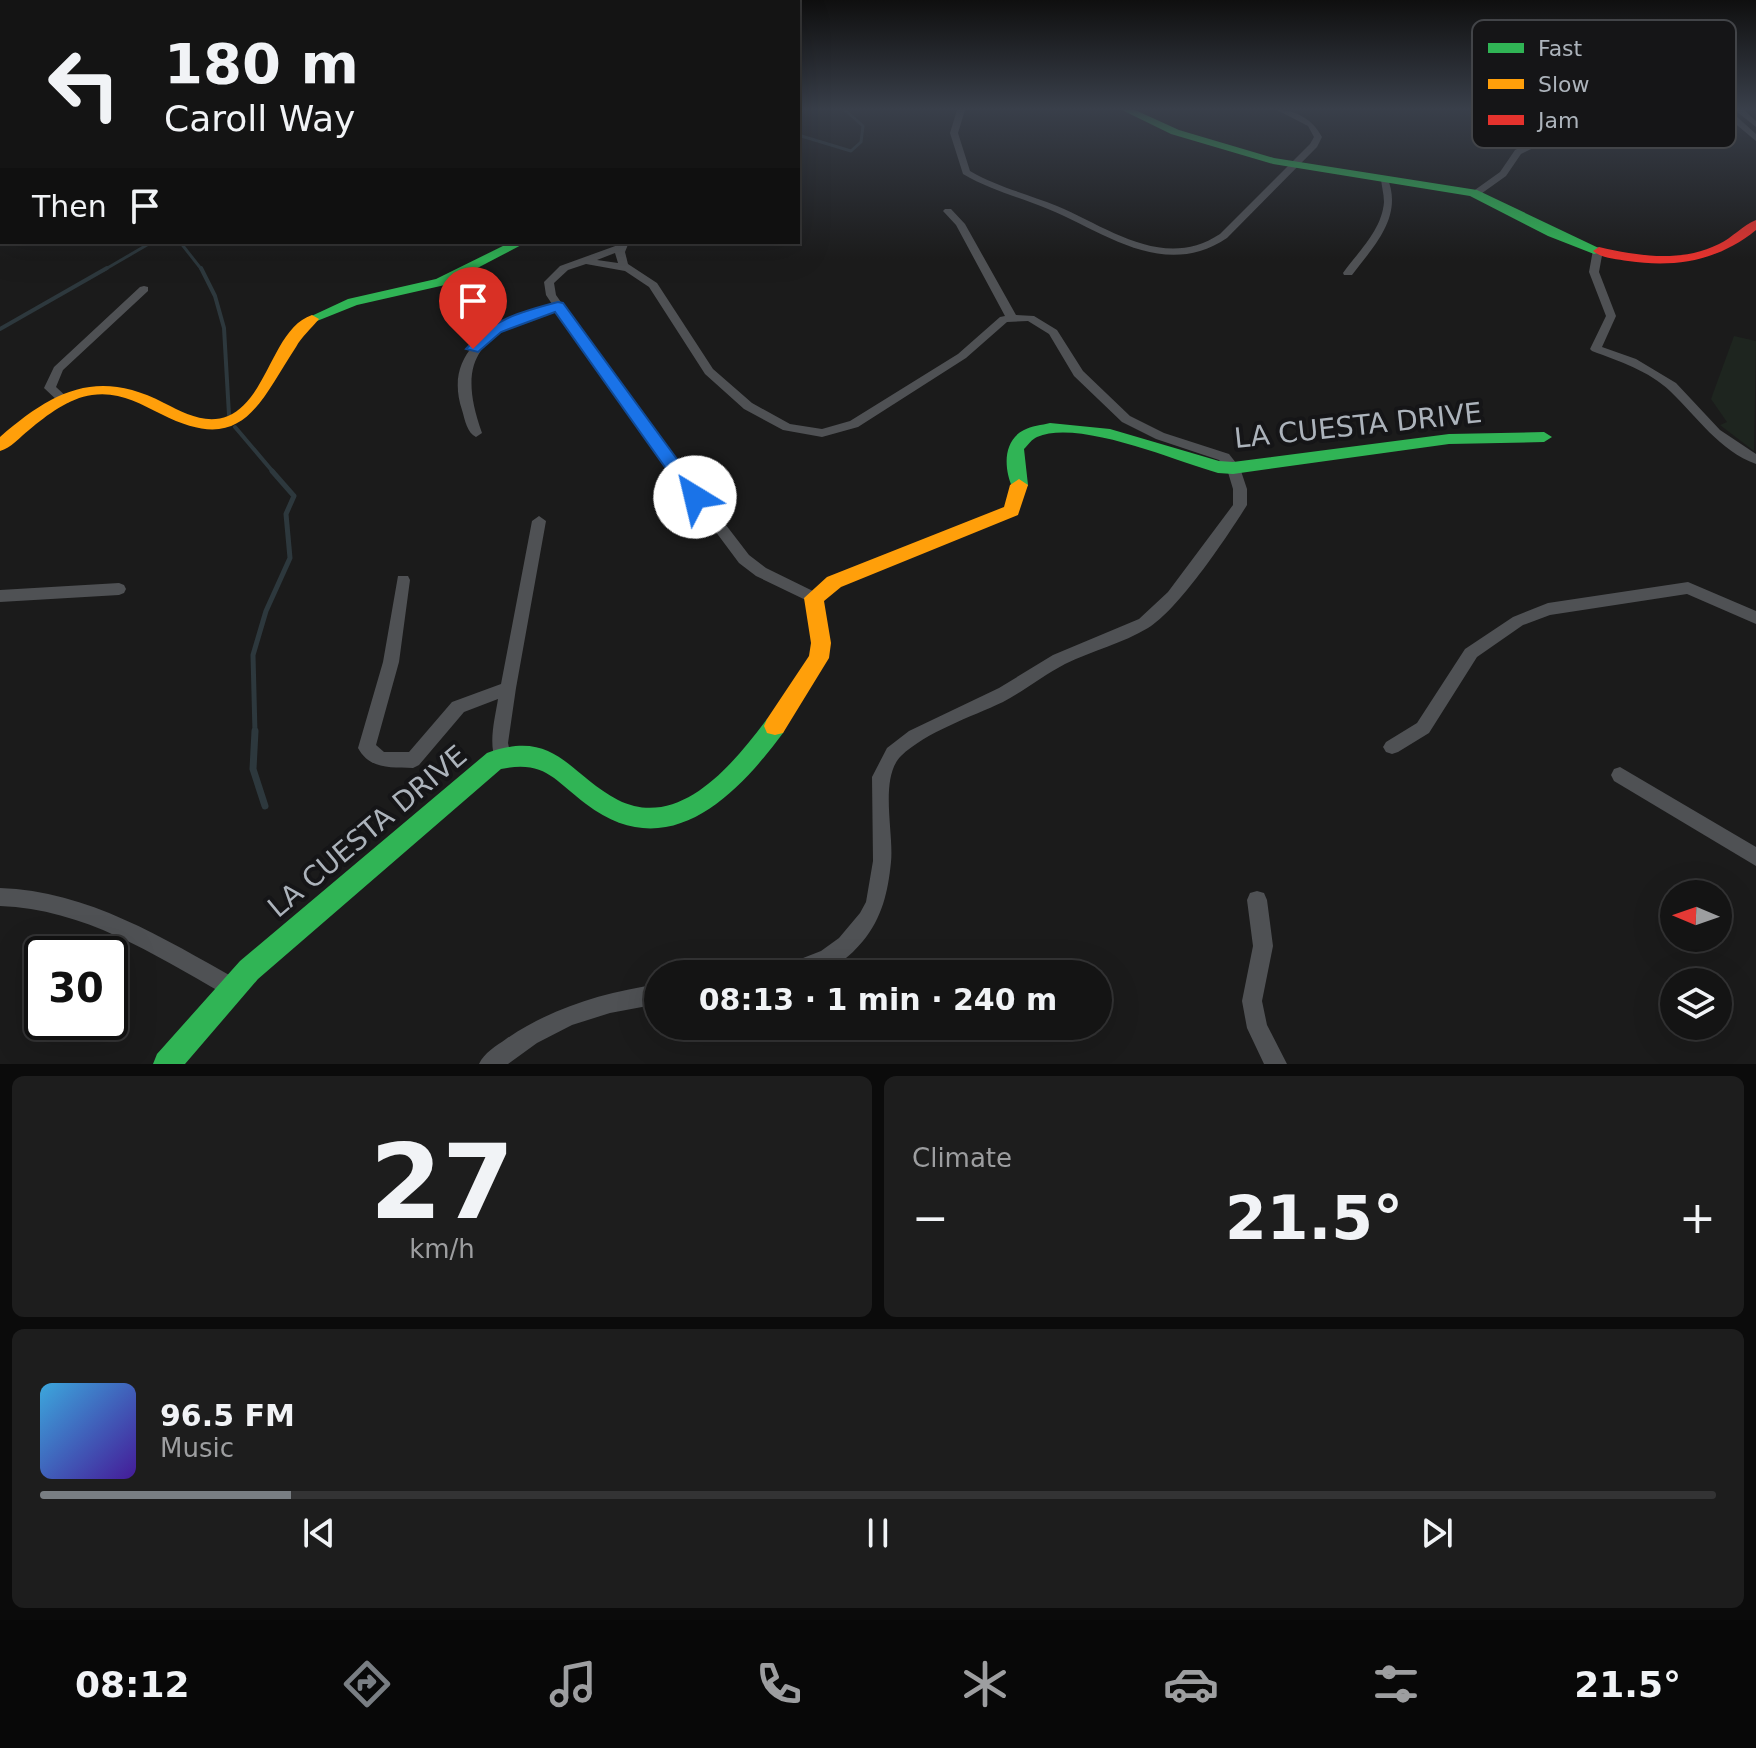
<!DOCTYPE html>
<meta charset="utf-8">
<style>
body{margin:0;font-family:"DejaVu Sans",sans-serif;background:#1d1d1d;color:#f1f3f6;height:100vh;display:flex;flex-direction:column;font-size:30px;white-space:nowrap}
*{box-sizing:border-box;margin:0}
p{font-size:26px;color:#9d9ea0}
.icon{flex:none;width:44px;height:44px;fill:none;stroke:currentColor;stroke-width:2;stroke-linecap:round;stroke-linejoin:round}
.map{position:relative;height:1064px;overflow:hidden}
.drawer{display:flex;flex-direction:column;gap:12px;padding:12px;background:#0b0b0b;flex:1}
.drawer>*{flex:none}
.hud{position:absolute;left:0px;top:0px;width:800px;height:244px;box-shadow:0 8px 32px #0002,0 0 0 2px #333334;background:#141414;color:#f1f3f6;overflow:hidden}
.needle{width:52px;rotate:272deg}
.controls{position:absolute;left:1660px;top:880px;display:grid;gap:16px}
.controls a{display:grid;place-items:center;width:72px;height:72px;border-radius:50%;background:#141414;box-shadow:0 8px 32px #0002,0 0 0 2px #333334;font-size:40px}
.speed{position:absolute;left:24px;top:936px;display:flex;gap:16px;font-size:40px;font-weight:700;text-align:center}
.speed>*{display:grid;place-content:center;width:104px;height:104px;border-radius:50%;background:#141414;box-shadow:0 8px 32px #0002,0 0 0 2px #333334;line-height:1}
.speed .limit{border:4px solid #111;border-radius:12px;background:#fff;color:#111}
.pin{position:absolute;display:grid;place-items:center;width:68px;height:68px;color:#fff;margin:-82px -34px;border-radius:50% 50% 50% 0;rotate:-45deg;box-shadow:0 0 8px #0007}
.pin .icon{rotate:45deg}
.me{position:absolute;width:88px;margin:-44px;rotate:324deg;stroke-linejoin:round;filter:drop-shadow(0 0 6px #0008)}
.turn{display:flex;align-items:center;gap:28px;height:168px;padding:0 32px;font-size:36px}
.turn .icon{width:104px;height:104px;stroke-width:2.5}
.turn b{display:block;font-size:56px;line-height:68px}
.then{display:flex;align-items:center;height:76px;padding:0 32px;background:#0003;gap:16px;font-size:30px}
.big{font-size:60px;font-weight:700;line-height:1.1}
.drawer .card{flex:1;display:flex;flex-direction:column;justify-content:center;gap:12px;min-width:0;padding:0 28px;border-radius:12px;background:#1d1d1d}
.drawer .dial{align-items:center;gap:0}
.dial b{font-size:104px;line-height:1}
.song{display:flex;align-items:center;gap:24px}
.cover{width:96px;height:96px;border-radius:12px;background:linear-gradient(135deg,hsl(200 70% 55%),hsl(260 70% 35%))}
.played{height:8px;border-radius:4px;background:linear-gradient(90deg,#797e83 15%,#333334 15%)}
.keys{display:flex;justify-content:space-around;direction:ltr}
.heat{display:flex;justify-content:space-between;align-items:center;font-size:44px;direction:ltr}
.drawer .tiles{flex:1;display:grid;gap:12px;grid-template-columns:1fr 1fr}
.card:last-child{grid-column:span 2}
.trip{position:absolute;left:644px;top:960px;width:468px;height:80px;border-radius:40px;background:#141414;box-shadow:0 8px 32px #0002,0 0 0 2px #333334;font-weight:700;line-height:80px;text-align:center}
.tab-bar{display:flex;height:128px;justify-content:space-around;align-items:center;background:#080808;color:#9d9ea0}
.tab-bar .icon{width:56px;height:56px}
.tab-bar .current{color:#797e83}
.tab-bar b{font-size:36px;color:#f1f3f6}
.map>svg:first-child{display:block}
.green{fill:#1e251f}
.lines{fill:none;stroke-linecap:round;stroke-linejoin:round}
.stream-far3{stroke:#2d383d;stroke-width:3}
.stream-far2{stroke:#2d383d;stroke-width:4}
.stream-far1{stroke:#2d383d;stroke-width:5}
.stream{stroke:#2d383d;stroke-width:7}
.street{fill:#4f5154;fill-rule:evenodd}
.fast{fill:#30b455;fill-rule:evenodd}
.slow{fill:#ff9f0a;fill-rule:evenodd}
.jam{fill:#e5322d;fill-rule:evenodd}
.route{fill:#1a73e8;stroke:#114b97;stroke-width:2}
.labels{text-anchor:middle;stroke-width:8;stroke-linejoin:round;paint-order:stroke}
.street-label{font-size:28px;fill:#acb3bb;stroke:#151517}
.key{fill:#151517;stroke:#424448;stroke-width:2}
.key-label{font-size:22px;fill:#acb3bb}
</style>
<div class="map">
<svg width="1756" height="1064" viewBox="0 0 1756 1064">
<rect width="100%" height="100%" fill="#1b1b1b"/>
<path class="green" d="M1734,336L1756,341L1754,451L1720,425L1727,422L1711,399Z"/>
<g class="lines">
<g class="stream-far3">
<path d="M798,135L851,151L861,142L863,126L845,110"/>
<path d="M180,242L202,270"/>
<path d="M104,270L152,242"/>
</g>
<g class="stream-far2">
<path d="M201,268L215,296L224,328L229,415"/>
<path d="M0,329L107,268"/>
<path d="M235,427L274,473"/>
</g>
<path class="stream-far1" d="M255,733L253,655L266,611L290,558L286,514L294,496L272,471"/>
<path class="stream" d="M255,731L253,769L265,806"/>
<g class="street">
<path d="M957,110H965L958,133L970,171C997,187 1028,194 1057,206C1109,228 1164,271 1220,234L1310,144L1314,137L1308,126L1277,110C1297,110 1313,120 1322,137L1317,147L1227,238C1164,280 1106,233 1048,209C1019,197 990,190 963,174L950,133Z"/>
<path d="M1564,110H1572L1575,118L1570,130L1521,154L1506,176L1478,196H1472V192L1500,172L1515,150L1563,127L1567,118Z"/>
<path d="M1729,110H1744L1756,121V127L1736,111L1734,114L1756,134V141L1726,116L1725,114Z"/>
<path d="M0,167L2,168V175L0,174Z"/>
<path d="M1381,177H1387C1404,216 1374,246 1352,275H1344L1343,273C1358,252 1382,230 1384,202C1384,193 1381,185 1381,177Z"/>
<path d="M2,206V212L0,213V207Z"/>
<path d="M945,209H951L965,224L1016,315L1034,316L1057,330L1083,371L1130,416L1164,433L1229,454L1240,468L1247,489V505C1227,537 1179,609 1148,628C1123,643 1092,651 1065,664C1044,675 1024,691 1003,702C971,717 926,732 901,756C879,778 894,833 891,862C888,892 882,918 863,941C835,974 818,974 777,974L780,967L821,951L839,938L860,913L866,902L873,861L872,777L887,748L909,731L999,688L1053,655L1139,619L1168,592L1233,505V489L1227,469L1219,460L1156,439L1122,422L1074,376L1049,334L1028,321L1007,322L966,358L858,427L822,437L783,430L744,409L705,374L649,287L625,271L586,264L568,270L554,283L556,295L627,396L749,555L766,568L819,594L821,598L819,602L814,604L756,576L739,563L619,402L556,310C483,332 454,355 482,433L476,437C467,433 465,420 462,410C441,346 502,319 552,304L546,295L544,282L560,266L618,245L619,242H629L625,252L628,264L657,283L713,369L752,403L790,424L822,429L850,421L958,354L1000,317L1005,316L956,225L943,211ZM615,253L618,263L597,260Z"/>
<path d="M1598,247L1603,250L1599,272L1616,316L1602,347L1636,359L1676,383L1720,430L1756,454V464C1720,451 1697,417 1670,391C1649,371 1619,361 1592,351L1590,349L1606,316L1589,272L1593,250Z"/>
<path d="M144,286L148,287V291L63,370L56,387L70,400L68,403H60L44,388L54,367L140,287Z"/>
<path d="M539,516L546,521L516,688L508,743L511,757L508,762L502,765L496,762C488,742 495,719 498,699L464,712L419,765L413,768C391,767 370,770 358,748L383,662L398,576H408L410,580L399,662L376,745L384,752H409L452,702L501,684L532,521Z"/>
<path d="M1688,582L1756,611V624L1687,594L1550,615L1523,625L1477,657L1429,733L1398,752L1392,754L1386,752L1383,747L1386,742L1417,723L1465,649L1513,617L1548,603Z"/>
<path d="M119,583L124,585L126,589L124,593L119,595L0,602V590Z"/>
<path d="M1620,767L1756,847V866L1614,781L1611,775L1614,769Z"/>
<path d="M0,888C88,891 163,938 238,980L241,987L238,994L231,997L224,994C153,954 84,909 0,906Z"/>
<path d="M1257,891L1264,893L1267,900L1273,946L1262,1001L1267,1025L1287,1064H1264L1247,1028L1242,1001L1253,946L1247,900L1250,893Z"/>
<path d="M658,984V1004L610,1013L572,1025L537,1043L508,1064H479C484,1053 496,1046 506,1039C553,1007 603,993 658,984Z"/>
</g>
<g class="fast">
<path d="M1122,110H1135L1179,130L1274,158L1477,190L1605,251L1594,254L1548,236L1470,196L1273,164L1171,134Z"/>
<path d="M511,242H527L445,285L357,305L312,323L305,319L348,299L436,279Z"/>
<path d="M1050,423L1110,429L1219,461L1233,462L1449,434L1544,432L1552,437L1544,442L1449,444L1233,474L1218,473C1175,461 1079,419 1037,437C1032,439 1028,445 1024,449L1028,485L1025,489H1013C1004,470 1002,441 1024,430C1031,426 1042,425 1050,423Z"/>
<path d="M775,717L783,719L786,726L783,733C735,798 667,866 586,804C554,780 545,760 501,769L258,979L185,1064H153L157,1054L240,961L487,753C556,728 568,774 618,800C680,831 734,763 767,719Z"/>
</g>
<g class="slow">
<path d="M312,315L319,319C311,329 302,336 296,347C258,405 243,456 161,414C139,403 118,391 92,395C69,398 47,415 29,430C20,437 11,448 0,451V437C53,391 97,368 164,403C184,413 206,425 228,416C268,399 273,328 312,315Z"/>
<path d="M1019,479L1028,485L1018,515L841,587L824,601L831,643L829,658L783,733L775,735L767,733L764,726L767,719L809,656L811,643L804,598L827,577L1004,507L1010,485Z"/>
</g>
<path class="jam" d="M1756,220V230C1718,261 1675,268 1628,261C1616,259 1601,258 1593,251L1599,247C1638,256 1681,263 1719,244C1732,238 1743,225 1756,220Z"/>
</g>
<linearGradient id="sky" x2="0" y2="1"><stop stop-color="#0f0f0f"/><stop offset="0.42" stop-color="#393f4a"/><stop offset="1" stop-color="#393f4a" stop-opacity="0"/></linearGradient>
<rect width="1756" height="259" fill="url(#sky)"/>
<path class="route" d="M558,302L563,303L701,492V501H689L555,312L501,332L478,352L466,349C490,320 523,311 558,302Z"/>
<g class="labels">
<g class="street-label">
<text transform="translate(1358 425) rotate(-6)" y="10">LA CUESTA DRIVE</text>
<text transform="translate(367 831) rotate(-40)" y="10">LA CUESTA DRIVE</text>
</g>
</g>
<rect x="1472" y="20" width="264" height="128" rx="12" class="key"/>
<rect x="1488" y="43" width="36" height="10" fill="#30b455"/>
<rect x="1488" y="79" width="36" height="10" fill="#ff9f0a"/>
<rect x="1488" y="115" width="36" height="10" fill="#e5322d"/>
<g class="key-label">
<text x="1538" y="56">Fast</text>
<text x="1538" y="92">Slow</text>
<text x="1538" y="128">Jam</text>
</g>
</svg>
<div class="controls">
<a><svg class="needle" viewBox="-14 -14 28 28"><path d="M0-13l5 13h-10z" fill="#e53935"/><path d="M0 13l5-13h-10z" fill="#9d9ea0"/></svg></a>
<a><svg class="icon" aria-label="layers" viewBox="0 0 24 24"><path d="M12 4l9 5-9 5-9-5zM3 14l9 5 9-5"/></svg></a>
</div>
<div class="speed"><div class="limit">30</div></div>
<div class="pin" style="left:473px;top:349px;background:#d93025"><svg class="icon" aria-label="arrive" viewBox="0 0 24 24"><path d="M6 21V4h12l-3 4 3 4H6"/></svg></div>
<svg class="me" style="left:695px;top:497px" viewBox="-20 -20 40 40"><circle r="19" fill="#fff"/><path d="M0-13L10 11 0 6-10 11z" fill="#1a73e8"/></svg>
<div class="trip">08:13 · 1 min · 240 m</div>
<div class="hud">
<div class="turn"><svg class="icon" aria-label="left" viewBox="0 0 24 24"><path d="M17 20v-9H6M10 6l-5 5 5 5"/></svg><div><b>180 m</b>Caroll Way</div></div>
<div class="then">Then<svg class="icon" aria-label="arrive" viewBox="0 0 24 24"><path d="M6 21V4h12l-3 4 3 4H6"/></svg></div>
</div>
</div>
<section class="drawer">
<div class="tiles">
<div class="card dial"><b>27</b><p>km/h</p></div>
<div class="card"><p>Climate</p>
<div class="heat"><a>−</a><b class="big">21.5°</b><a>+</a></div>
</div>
<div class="card">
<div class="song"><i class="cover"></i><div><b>96.5 FM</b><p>Music</p></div></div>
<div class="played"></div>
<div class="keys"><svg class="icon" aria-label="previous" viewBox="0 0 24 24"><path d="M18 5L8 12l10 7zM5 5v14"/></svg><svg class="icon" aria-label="pause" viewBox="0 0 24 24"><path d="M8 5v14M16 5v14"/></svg><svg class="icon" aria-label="next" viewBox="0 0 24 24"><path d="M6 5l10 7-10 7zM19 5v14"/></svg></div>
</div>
</div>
</section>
<nav class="tab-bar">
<b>08:12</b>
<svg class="icon current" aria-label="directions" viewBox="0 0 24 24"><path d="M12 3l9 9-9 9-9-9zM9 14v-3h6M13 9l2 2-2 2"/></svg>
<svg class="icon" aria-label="music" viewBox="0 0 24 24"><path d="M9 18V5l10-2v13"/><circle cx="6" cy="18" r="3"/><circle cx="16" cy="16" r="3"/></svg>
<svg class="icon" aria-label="phone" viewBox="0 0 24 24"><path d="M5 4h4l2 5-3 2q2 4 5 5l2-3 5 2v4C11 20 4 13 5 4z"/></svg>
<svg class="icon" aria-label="climate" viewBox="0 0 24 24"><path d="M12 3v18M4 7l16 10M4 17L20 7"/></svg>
<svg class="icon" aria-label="car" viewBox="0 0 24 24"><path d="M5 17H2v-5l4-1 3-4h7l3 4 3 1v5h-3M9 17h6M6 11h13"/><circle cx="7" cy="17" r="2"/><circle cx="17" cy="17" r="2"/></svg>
<svg class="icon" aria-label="filters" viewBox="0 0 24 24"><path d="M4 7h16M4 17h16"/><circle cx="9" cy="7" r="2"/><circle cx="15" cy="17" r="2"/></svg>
<b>21.5°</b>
</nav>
